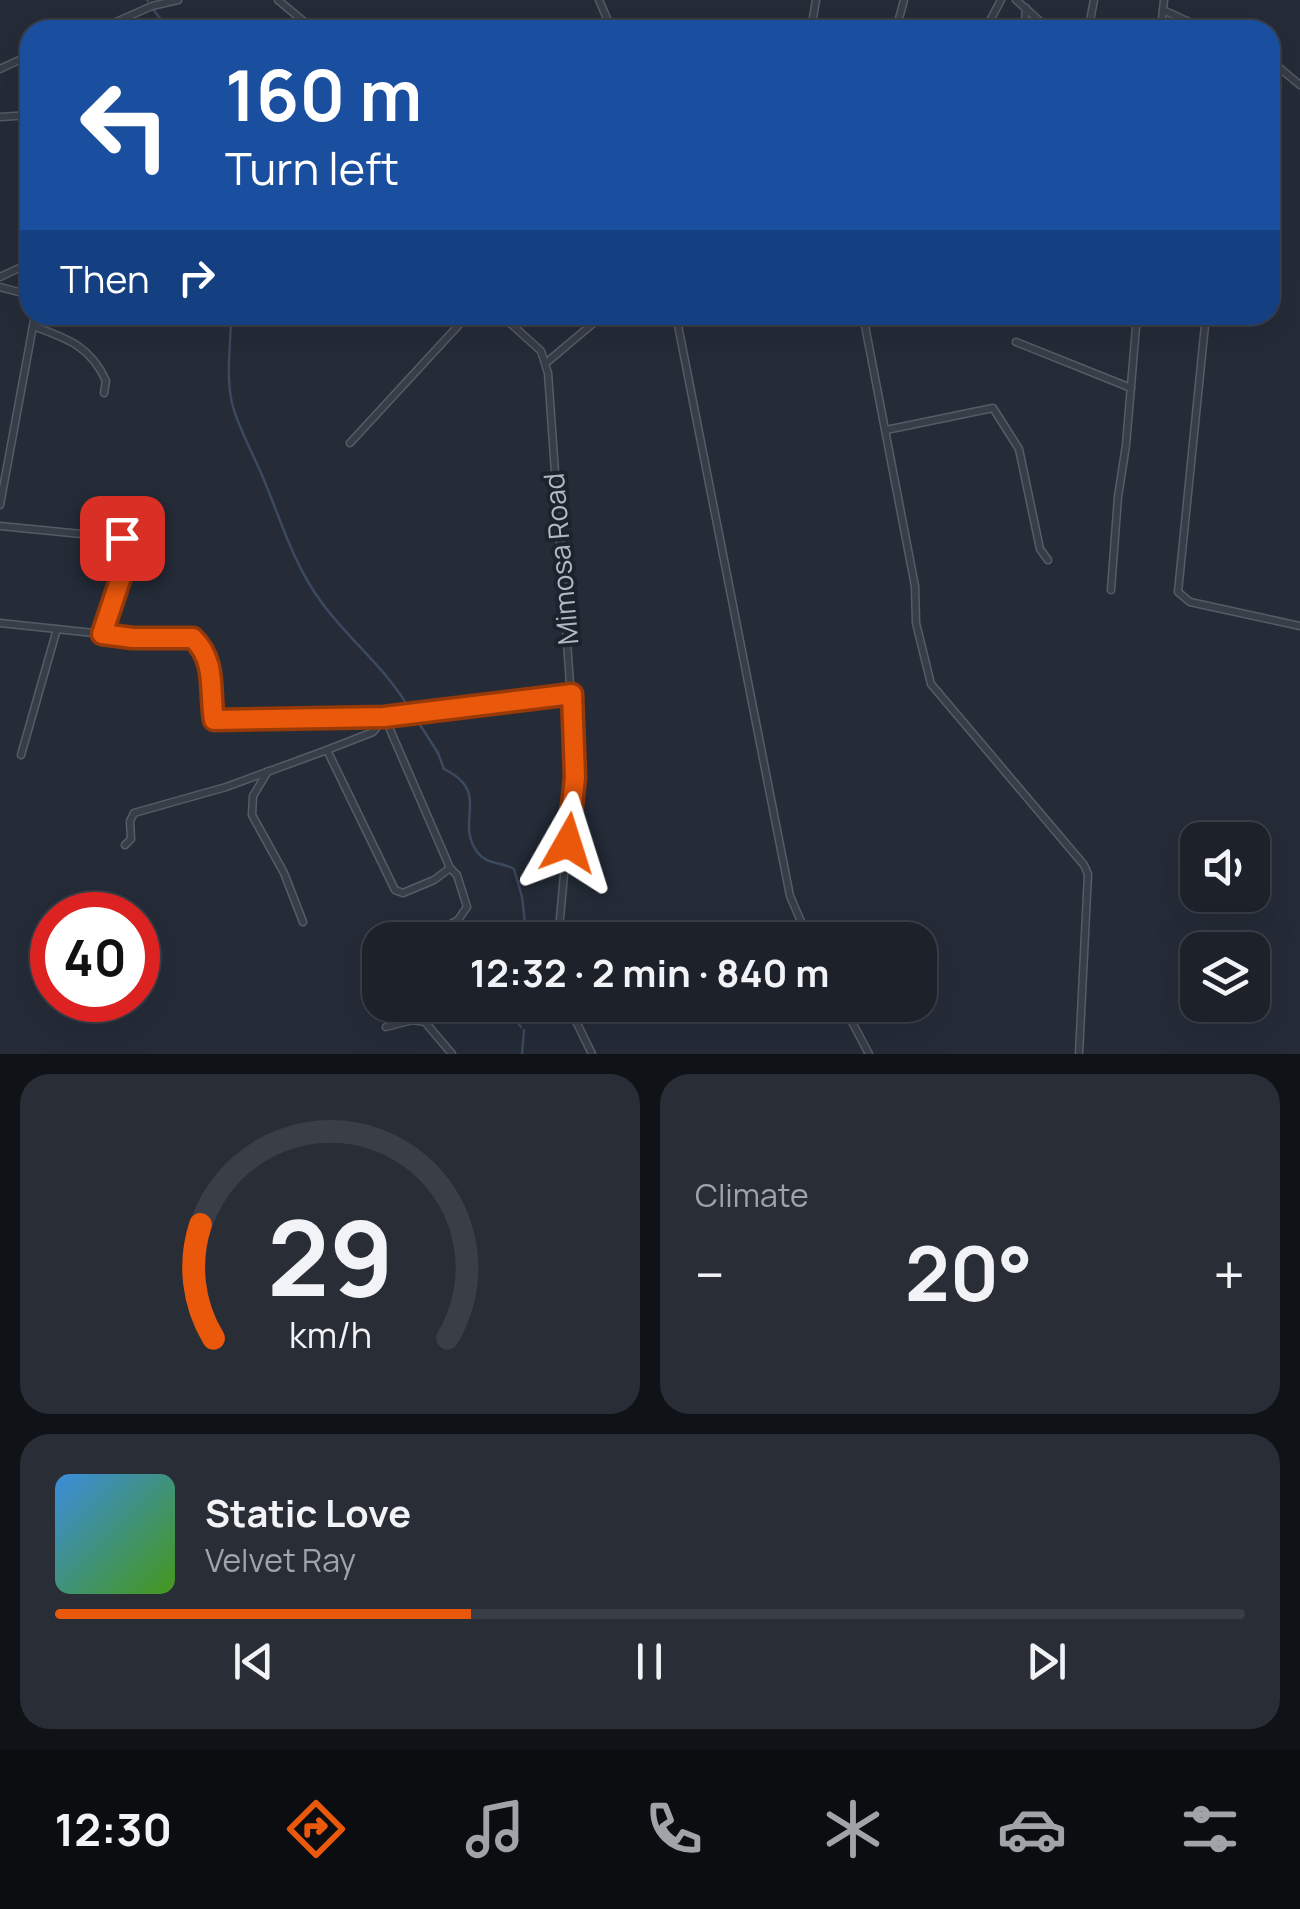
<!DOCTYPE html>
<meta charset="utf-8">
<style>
body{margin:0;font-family:Manrope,sans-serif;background:#292e36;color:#f1f3f6;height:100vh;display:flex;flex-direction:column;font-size:38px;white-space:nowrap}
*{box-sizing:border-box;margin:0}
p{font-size:32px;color:#a0a3a8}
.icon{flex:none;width:55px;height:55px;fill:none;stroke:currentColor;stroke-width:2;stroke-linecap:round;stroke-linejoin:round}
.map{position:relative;height:1054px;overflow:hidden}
.side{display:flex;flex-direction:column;gap:20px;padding:20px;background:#0f1217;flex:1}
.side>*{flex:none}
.hud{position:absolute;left:20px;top:20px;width:1260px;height:305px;border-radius:30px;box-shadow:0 10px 40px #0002,0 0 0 2px #3a3e47;background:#1a4fa0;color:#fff;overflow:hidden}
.tools{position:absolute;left:1180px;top:822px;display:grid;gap:20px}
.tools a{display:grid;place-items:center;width:90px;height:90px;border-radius:20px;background:#1c212a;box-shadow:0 10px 40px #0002,0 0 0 2px #3a3e47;font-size:50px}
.speed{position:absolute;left:30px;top:892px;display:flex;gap:20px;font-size:50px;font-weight:700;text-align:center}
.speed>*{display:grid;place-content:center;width:130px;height:130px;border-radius:50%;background:#1c212a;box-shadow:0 10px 40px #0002,0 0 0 2px #3a3e47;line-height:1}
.speed .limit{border:15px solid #d22;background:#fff;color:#111}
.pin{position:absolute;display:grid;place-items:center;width:85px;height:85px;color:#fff;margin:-42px;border-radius:20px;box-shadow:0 5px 15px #0006}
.me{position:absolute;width:110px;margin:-55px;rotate:6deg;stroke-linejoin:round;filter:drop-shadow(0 0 8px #0008)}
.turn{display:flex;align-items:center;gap:35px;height:210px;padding:0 40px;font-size:45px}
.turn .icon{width:130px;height:130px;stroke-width:2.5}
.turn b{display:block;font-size:70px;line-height:85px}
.then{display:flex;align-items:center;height:95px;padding:0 40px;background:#0003;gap:20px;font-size:38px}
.big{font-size:75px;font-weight:700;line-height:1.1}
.side .widget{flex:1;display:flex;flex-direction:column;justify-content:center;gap:15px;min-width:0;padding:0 35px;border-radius:30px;background:#292e36}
.side .dial{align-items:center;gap:0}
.dial svg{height:260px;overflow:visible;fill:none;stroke:#3a3e47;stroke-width:7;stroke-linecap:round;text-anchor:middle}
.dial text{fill:#f1f3f6;stroke:none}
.song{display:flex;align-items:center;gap:30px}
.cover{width:120px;height:120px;border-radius:15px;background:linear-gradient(135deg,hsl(210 70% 55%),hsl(100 70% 35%))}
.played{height:10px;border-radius:5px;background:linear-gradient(90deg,#ea580c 35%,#3a3e47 35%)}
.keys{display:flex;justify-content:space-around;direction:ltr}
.heat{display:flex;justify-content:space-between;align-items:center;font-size:55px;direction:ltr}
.side .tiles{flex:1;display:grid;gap:20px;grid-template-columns:1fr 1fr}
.widget:last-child{grid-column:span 2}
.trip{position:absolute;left:362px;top:922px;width:575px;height:100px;border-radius:30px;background:#1c212a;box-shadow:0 10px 40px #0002,0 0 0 2px #3a3e47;font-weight:700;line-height:100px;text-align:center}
.dock{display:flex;height:160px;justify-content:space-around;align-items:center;background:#0b0d11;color:#a0a3a8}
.dock .icon{width:70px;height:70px}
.dock .current{color:#ea580c}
.dock b{font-size:45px;color:#f1f3f6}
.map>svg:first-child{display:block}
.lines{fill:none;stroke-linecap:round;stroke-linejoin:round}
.stream{stroke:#3c495f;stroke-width:2.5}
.minor-casing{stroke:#565c66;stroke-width:9}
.minor{stroke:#383e48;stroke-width:6}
.route-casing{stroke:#983908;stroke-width:25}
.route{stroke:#ea580c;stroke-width:18}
.labels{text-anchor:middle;stroke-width:8;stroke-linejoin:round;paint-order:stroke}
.street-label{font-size:28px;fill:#b3b9c4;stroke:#1d232d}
</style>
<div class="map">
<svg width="1300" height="1054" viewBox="0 0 1300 1054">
<rect width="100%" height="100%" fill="#252c38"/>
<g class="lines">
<g class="stream">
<path d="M147,0L148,1"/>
<path d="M152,8L169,30"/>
<path d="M231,315C231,345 225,378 233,407C241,434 256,459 266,485C283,526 295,567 322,603C349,640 388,670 410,710"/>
<path d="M417,720L438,753L444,769C493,793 453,821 478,853C487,865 503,862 514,869L522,897L527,940"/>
<path d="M521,1027L515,1020L521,1005"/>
<path d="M522,1054L524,1030"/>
</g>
<g class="minor-casing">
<g id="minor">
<path d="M278,0L314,30"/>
<path d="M599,0L612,30"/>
<path d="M1016,0L1050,30"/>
<path d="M1163,10L1207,30"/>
<path d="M98,30L152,6L178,0"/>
<path d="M811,30L816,0"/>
<path d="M896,30L904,0"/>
<path d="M985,30L1001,0"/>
<path d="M1024,30L1026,8"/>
<path d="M1082,30L1090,21L1094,0"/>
<path d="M1161,30L1164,0"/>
<path d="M1270,60L1300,85"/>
<path d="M0,69L30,55"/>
<path d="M0,117L30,115"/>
<path d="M0,277L30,263"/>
<path d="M0,287L30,295"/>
<path d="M501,315L541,351L548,373L575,755L558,940"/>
<path d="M676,315L790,896L809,940"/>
<path d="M863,315L915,586L916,623L931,684L1084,865L1088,874L1079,1054"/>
<path d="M1121,315L1137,319"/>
<path d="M1206,315L1178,592L1190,602L1300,626"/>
<path d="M33,326C66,338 91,346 106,381L104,393"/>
<path d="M1016,342L1131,388"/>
<path d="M546,363L603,315"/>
<path d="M886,430L993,408L1019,449L1040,549L1048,560"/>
<path d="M350,443L468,315"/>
<path d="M0,505L35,315"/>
<path d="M0,526L122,538L128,542L130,549L103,634L0,623"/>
<path d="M1111,590L1118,497L1126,445L1137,315"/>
<path d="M103,634C126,637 182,633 197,641L213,674L214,720C334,727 453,708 572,694"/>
<path d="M385,718L450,868L457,875L467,907L458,920L423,940"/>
<path d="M327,750L395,890L403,893L434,880L450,868"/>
<path d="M21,755L57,629"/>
<path d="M268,771L253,796L252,815L284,873L303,922"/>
<path d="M125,845L131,839L130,821L134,813L226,787L327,750L373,732L384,718"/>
<path d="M568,1005L592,1054"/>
<path d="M843,1005L869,1054"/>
<path d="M386,1027L413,1020L425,1022L452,1054"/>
</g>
</g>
<use href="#minor" class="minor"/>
</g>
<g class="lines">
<g class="route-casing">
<path id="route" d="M122,538L128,542L130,550L102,634L133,638H193C217,662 209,690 214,720L384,717L572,694L575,777L568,843"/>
</g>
<use href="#route" class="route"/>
</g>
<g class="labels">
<g class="street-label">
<text transform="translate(561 559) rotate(-95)" y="10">Mimosa Road</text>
</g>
</g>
</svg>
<div class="tools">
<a><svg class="icon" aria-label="sound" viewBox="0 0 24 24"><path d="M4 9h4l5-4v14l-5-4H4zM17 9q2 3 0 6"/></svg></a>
<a><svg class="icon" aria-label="layers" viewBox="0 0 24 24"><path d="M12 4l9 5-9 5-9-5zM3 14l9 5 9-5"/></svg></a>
</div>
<div class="speed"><div class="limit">40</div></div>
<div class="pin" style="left:122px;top:538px;background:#d93025"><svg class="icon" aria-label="arrive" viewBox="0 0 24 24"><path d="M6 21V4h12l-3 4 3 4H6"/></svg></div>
<svg class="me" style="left:568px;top:843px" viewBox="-20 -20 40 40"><path d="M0-17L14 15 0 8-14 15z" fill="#ea580c" stroke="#fff" stroke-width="4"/></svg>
<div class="trip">12:32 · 2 min · 840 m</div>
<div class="hud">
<div class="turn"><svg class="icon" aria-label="left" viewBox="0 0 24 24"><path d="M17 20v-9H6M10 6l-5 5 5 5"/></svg><div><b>160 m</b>Turn left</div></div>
<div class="then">Then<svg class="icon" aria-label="right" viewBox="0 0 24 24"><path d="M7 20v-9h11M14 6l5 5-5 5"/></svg></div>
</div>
</div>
<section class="side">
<div class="tiles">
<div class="widget dial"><svg viewBox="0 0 100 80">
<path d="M14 69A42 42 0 1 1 86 69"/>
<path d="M14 69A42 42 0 0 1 10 34" stroke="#ea580c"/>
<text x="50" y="56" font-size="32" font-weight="700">29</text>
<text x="50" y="72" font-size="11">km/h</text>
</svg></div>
<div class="widget"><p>Climate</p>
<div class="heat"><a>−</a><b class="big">20°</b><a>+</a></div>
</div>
<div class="widget">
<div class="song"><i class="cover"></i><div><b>Static Love</b><p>Velvet Ray</p></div></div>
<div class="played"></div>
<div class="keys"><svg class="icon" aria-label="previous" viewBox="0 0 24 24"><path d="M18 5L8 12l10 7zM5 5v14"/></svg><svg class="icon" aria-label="pause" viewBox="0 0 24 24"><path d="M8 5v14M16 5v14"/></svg><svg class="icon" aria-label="next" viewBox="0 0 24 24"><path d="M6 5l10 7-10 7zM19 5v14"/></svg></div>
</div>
</div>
</section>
<nav class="dock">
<b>12:30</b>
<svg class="icon current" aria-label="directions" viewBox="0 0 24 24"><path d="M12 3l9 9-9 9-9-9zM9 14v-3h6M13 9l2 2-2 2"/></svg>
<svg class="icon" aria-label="music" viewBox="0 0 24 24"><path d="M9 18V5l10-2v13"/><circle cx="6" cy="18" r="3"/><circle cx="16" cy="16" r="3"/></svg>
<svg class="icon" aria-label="phone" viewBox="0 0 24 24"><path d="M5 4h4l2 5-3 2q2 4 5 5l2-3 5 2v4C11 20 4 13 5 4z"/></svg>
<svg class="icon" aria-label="climate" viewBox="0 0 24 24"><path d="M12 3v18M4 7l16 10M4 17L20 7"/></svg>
<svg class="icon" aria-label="car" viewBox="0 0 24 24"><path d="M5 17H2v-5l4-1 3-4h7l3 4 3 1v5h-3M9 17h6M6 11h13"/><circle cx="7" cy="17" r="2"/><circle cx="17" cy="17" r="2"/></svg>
<svg class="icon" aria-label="filters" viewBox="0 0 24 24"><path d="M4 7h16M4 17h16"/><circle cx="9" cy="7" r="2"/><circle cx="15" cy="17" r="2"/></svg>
</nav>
